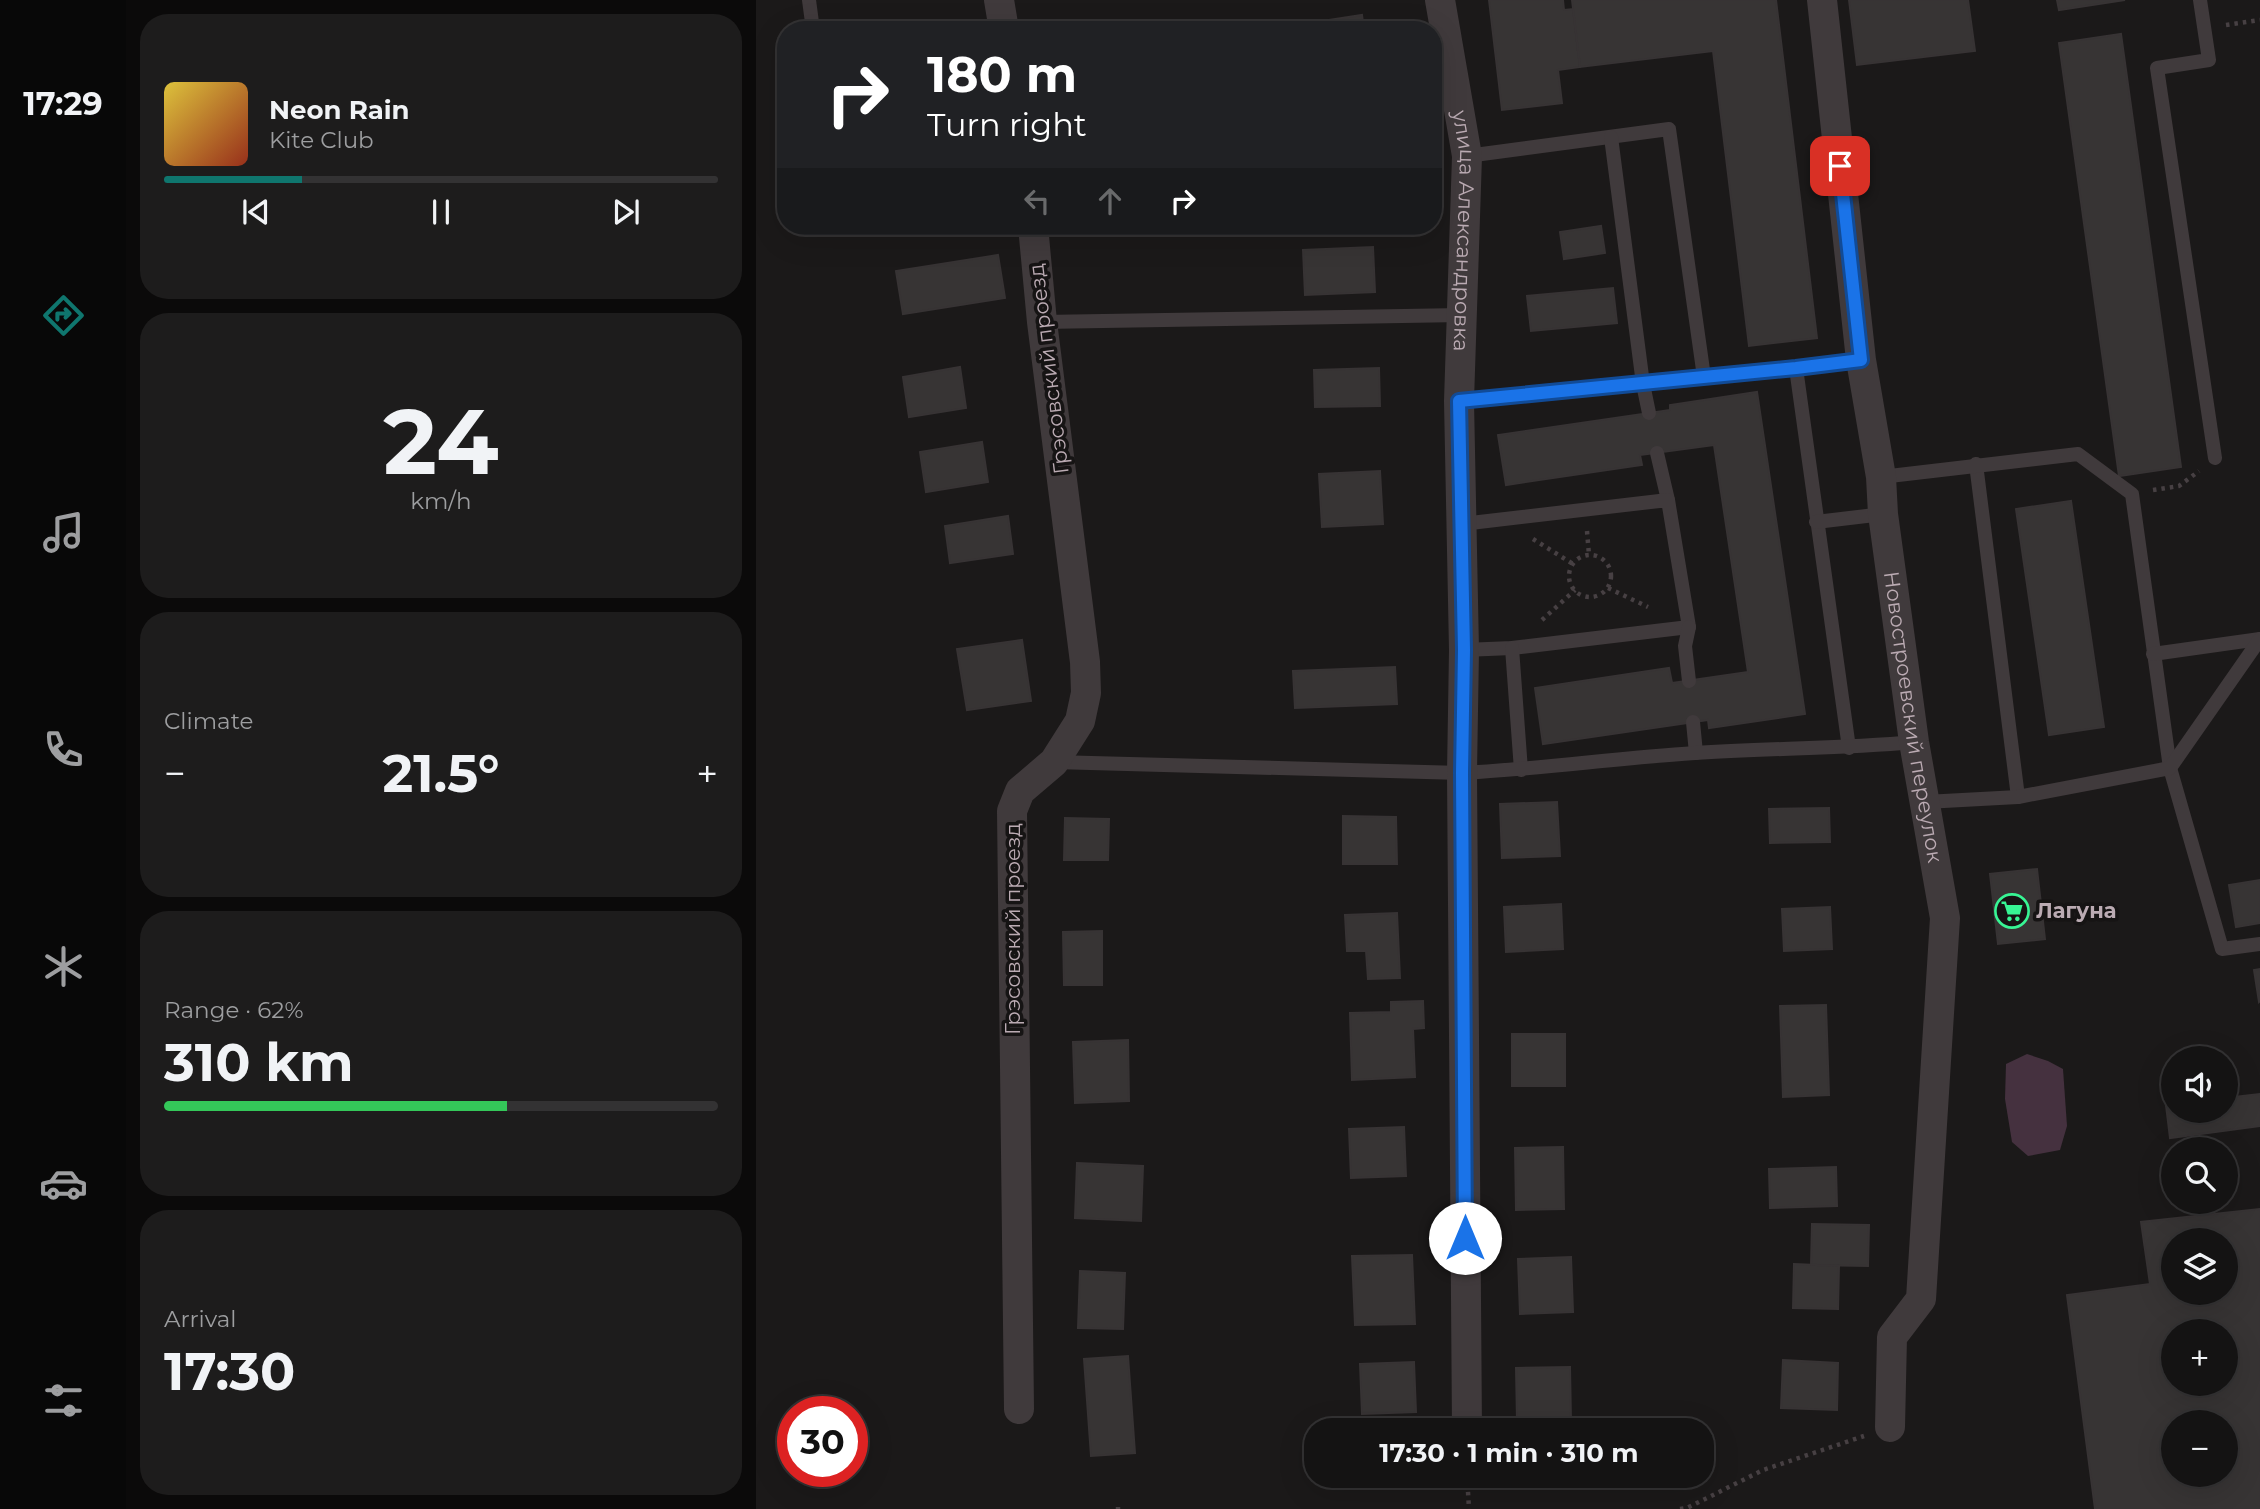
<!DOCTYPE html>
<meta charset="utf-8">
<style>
body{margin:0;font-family:Montserrat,sans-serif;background:#1d1c1c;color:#f1f3f6;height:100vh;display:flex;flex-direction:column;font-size:26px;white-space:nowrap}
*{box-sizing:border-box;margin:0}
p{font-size:23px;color:#9d9ea0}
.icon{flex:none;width:38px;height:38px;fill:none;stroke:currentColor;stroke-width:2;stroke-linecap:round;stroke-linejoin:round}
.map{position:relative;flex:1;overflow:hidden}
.sheet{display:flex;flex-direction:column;gap:14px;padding:14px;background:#0b0a0a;width:630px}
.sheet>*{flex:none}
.guide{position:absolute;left:21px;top:21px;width:665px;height:214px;border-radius:28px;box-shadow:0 7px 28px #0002,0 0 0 2px #333233;background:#202124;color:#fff;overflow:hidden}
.tools{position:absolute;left:1405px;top:1046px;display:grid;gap:14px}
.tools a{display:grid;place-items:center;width:77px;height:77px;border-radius:50%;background:#141313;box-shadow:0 7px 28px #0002,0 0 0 2px #333233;font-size:35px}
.speed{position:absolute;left:21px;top:1396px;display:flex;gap:14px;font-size:35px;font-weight:700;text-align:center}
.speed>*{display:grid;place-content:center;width:91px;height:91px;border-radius:50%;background:#141313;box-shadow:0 7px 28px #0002,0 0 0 2px #333233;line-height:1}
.speed .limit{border:10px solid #d22;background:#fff;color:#111}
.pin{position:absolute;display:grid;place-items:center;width:60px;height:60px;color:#fff;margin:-30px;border-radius:14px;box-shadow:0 4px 10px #0006}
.me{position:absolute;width:77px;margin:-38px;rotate:0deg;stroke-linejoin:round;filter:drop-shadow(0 0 5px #0008)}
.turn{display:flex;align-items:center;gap:24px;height:147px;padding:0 35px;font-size:32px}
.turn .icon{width:91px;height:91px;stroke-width:2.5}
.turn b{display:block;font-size:49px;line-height:60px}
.lanes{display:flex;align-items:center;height:66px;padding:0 35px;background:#0003;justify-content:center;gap:35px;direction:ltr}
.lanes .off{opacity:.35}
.big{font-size:52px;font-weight:700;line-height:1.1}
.sheet .tile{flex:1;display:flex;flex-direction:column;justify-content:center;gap:10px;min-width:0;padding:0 24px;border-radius:28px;background:#1d1c1c}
.sheet .dial{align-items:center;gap:0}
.dial b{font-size:91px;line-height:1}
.song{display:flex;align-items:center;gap:21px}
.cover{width:84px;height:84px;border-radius:10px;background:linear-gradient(135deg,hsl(50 70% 55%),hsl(10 70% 35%))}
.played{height:7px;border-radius:4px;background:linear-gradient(90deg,#0f766e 25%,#333233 25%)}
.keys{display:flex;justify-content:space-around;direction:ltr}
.heat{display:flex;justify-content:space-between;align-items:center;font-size:38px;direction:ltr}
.charge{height:10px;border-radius:5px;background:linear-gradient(90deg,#34c759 62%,#333233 0)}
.trip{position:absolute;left:548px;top:1418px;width:410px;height:70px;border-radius:28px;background:#141313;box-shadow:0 7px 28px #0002,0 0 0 2px #333233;font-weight:700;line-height:70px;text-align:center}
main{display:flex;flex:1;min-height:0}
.tab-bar{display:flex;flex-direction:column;width:126px;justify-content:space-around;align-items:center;background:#080808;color:#9d9ea0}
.tab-bar .icon{width:49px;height:49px}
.tab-bar .current{color:#0f766e}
.tab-bar b{font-size:32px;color:#f1f3f6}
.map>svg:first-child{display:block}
.water{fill:#45313f}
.building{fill:#373434;stroke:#373334;stroke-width:2;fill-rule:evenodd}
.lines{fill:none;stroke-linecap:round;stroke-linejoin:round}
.path{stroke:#474043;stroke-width:4.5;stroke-dasharray:3.5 5;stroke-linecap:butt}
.service{stroke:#403a3c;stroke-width:14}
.minor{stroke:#403a3c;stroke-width:30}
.route-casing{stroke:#114b97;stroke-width:18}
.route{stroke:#1a73e8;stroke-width:12}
.labels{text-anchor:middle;stroke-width:7;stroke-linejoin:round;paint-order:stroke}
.street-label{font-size:21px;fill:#bbabb3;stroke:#161414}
.poi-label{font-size:21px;font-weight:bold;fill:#bbabb3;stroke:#161414;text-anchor:start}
</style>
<main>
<nav class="tab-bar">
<b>17:29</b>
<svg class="icon current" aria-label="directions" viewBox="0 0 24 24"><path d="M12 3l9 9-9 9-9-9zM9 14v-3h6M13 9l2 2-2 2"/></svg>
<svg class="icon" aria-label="music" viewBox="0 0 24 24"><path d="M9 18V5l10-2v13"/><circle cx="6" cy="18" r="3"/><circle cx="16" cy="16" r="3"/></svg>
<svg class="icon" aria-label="phone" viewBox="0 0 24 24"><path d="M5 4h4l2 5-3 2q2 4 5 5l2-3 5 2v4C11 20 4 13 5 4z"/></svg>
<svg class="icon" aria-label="climate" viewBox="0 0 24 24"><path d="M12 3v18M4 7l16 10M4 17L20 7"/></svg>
<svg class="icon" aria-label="car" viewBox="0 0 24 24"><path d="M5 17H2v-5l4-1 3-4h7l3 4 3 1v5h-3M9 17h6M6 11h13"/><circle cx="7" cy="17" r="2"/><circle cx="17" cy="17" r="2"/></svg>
<svg class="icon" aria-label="filters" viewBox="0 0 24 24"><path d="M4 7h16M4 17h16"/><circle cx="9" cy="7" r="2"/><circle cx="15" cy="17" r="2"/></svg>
</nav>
<section class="sheet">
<div class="tile">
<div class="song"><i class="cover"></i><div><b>Neon Rain</b><p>Kite Club</p></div></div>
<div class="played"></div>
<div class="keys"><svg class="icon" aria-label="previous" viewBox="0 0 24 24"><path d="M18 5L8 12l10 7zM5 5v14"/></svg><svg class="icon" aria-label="pause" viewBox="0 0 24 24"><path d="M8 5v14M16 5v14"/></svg><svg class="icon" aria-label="next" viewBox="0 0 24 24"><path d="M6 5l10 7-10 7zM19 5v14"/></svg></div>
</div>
<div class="tile dial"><b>24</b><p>km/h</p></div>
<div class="tile"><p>Climate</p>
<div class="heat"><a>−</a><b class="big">21.5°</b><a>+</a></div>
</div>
<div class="tile"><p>Range · 62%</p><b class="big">310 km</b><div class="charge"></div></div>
<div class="tile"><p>Arrival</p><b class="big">17:30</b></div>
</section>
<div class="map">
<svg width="1504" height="1509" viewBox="0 0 1504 1509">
<rect width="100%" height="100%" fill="#1b1919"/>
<path class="water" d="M1271,1054L1292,1061L1307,1069L1311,1126L1304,1150L1272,1156L1256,1142L1249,1099L1250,1064Z"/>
<g class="building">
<path d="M733,0H807L808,10L817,9L824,67L802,70L806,103L746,110Z"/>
<path d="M816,0H1020L1061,338L993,346L957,51L824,67Z"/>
<path d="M1093,0H1212L1219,51L1101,65Z"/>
<path d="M1301,0H1369L1303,10Z"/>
<path d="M606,15L608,30H507Z"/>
<path d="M1365,34L1425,467L1363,476L1303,43Z"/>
<path d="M845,226L849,253L808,259L804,232Z"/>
<path d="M617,247L619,292L549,295L547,250Z"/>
<path d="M242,255L249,298L147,314L140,271Z"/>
<path d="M857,288L861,323L775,331L771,296Z"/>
<path d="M204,367L210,408L153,417L147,377Z"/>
<path d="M623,368L624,406L559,407L558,370Z"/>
<path d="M1001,392L1049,714L953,728L952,720L787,744L779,688L913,668L916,683L992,672L958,445L884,455L886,465L750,485L742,435L914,410V405Z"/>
<path d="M226,442L232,482L170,492L164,452Z"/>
<path d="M624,471L627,524L566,527L563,474Z"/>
<path d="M1315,501L1348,727L1293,735L1260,509Z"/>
<path d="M252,516L257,554L194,563L189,526Z"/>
<path d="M266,640L275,701L211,710L201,649Z"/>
<path d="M639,667L641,704L539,708L537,671Z"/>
<path d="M801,802L804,856L746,858L744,804Z"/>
<path d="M1073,808L1074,842L1014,843L1013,809Z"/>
<path d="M587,816L640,817L641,864H587Z"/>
<path d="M309,818L353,819L352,860H308Z"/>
<path d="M1281,869L1289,939L1242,944L1234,874Z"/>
<path d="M1504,880V923L1480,927L1473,885Z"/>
<path d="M805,904L807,949L750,952L748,907Z"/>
<path d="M1074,907L1076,949L1028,951L1026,909Z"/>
<path d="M641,913L644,978L612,979L610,951H591L589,915Z"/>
<path d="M346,931V985H308L307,932Z"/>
<path d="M1504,969V1001L1503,1002L1498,970Z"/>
<path d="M667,1001L668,1028L657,1029L659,1077L596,1080L594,1013L635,1012V1002Z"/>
<path d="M1070,1005L1073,1095L1027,1097L1024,1006Z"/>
<rect x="756" y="1034" width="53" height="52"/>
<path d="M372,1040L373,1101L319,1103L317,1042Z"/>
<path d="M1504,1094V1126L1414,1138L1410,1105L1418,1104V1111H1470V1098Z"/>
<path d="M648,1127L650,1176L595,1178L593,1129Z"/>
<path d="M807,1147L808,1209L760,1210L759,1148Z"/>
<path d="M321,1163L387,1166L385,1221L319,1218Z"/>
<path d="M1080,1167L1081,1206L1014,1208L1013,1169Z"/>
<path d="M1504,1209V1509H1339L1311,1295L1394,1284L1385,1222ZM1418,1241H1470V1293H1418ZM1418,1332H1470V1384H1418ZM1418,1423H1470V1475H1418Z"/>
<path d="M1056,1224L1113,1225L1112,1266L1055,1265Z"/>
<path d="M656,1255L659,1324L599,1325L596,1256Z"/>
<path d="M815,1257L817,1312L764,1314L762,1259Z"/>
<path d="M1038,1264L1083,1266L1082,1309L1037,1308Z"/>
<path d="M324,1271L369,1273L367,1329L322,1328Z"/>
<path d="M372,1356L379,1453L335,1456L328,1359Z"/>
<path d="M1027,1360L1082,1363L1081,1410L1025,1408Z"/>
<path d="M658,1362L660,1412L606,1414L604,1364Z"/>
<path d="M814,1367L815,1420L761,1421L760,1368Z"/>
</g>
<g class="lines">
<g class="path">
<path d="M1470,25L1504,20"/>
<path d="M1397,490L1423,486L1443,471"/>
<path d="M831,531L833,555"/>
<path d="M777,539L817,564"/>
<circle cx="834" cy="576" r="21"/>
<path d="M852,588L892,607"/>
<path d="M786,620L819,590"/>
<path d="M711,1475L713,1509"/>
<path d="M362,1507V1509"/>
<path d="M924,1509L931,1508L1007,1470L1108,1436"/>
</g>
<g class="service">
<path d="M53,0L57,30"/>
<path d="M1444,0L1453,60L1401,68L1459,458"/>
<path d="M711,156L913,129L948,377L1040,368L1093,748"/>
<path d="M286,322L706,315"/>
<path d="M1040,368L1105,360"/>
<path d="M703,401L887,384L855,137"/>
<path d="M893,413L887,384L948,377"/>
<path d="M901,453L912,500"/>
<path d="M1220,464L1262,797"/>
<path d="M1125,477L1322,454L1376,494L1414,768L1466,949L1504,944"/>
<path d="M1060,522L1127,514"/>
<path d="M706,524L912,500L933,627L756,648L708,650"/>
<path d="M756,648L765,770"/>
<path d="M1397,654L1504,639"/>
<path d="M933,681L929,646L933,627"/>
<path d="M937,722L940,753"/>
<path d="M298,762L706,773C784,769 861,758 939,753C1012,748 1085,749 1158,742"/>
<path d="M1169,802L1262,797L1414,768L1504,639"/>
</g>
<g class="minor">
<path d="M243,0L248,30"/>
<path id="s1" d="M684,0L711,156L703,401L708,650L706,773L711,1430"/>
<path id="s2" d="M1066,0L1105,360L1125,477L1127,514L1158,742L1189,918L1165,1299L1136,1337L1134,1427"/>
<path d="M263,1409L256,811L264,791L298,762L324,721L330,693L329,662L286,322L277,226"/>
</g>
</g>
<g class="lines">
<g class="route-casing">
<path id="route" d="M709,1238L706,773L708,650L703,401L1040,368L1105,360L1084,166"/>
</g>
<use href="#route" class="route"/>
</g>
<defs>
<g id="supermarket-ring" transform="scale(1.75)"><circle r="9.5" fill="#161414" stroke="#37f594" stroke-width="1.5"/><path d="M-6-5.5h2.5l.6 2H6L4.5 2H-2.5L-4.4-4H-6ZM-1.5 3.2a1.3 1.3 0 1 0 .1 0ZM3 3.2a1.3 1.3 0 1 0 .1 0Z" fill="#37f594"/></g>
</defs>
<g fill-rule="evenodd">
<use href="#supermarket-ring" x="1256" y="911"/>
</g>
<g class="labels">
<g class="street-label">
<text dy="7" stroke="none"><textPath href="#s1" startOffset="233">улица Александровка</textPath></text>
<text transform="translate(293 369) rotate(-97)" y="7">Грэсовский проезд</text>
<text dy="7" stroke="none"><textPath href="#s2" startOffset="723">Новостроевский переулок</textPath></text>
<text transform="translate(257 929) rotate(-90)" y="7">Грэсовский проезд</text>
</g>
<g class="poi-label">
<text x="1280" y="918">Лагуна</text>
</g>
</g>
</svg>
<div class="tools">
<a><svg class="icon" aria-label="sound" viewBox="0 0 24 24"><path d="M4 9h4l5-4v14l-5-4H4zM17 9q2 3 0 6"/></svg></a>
<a><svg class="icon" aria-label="search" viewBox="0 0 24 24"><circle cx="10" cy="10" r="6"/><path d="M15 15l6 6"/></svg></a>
<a><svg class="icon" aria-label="layers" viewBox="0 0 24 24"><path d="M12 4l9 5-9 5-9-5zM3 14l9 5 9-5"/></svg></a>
<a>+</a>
<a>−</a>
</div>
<div class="speed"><div class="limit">30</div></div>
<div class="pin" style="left:1084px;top:166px;background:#d93025"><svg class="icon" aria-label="arrive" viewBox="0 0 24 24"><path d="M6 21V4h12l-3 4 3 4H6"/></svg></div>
<svg class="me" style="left:709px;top:1238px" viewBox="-20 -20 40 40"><circle r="19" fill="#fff"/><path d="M0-13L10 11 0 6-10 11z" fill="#1a73e8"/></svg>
<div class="trip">17:30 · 1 min · 310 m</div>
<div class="guide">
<div class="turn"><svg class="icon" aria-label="right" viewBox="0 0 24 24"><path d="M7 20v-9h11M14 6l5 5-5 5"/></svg><div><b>180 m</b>Turn right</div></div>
<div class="lanes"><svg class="icon off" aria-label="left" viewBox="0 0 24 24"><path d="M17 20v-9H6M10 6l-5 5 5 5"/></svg><svg class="icon off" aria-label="ahead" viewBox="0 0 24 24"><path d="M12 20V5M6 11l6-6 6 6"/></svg><svg class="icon" aria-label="right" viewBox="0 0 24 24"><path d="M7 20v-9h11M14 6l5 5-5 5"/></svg></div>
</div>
</div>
</main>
